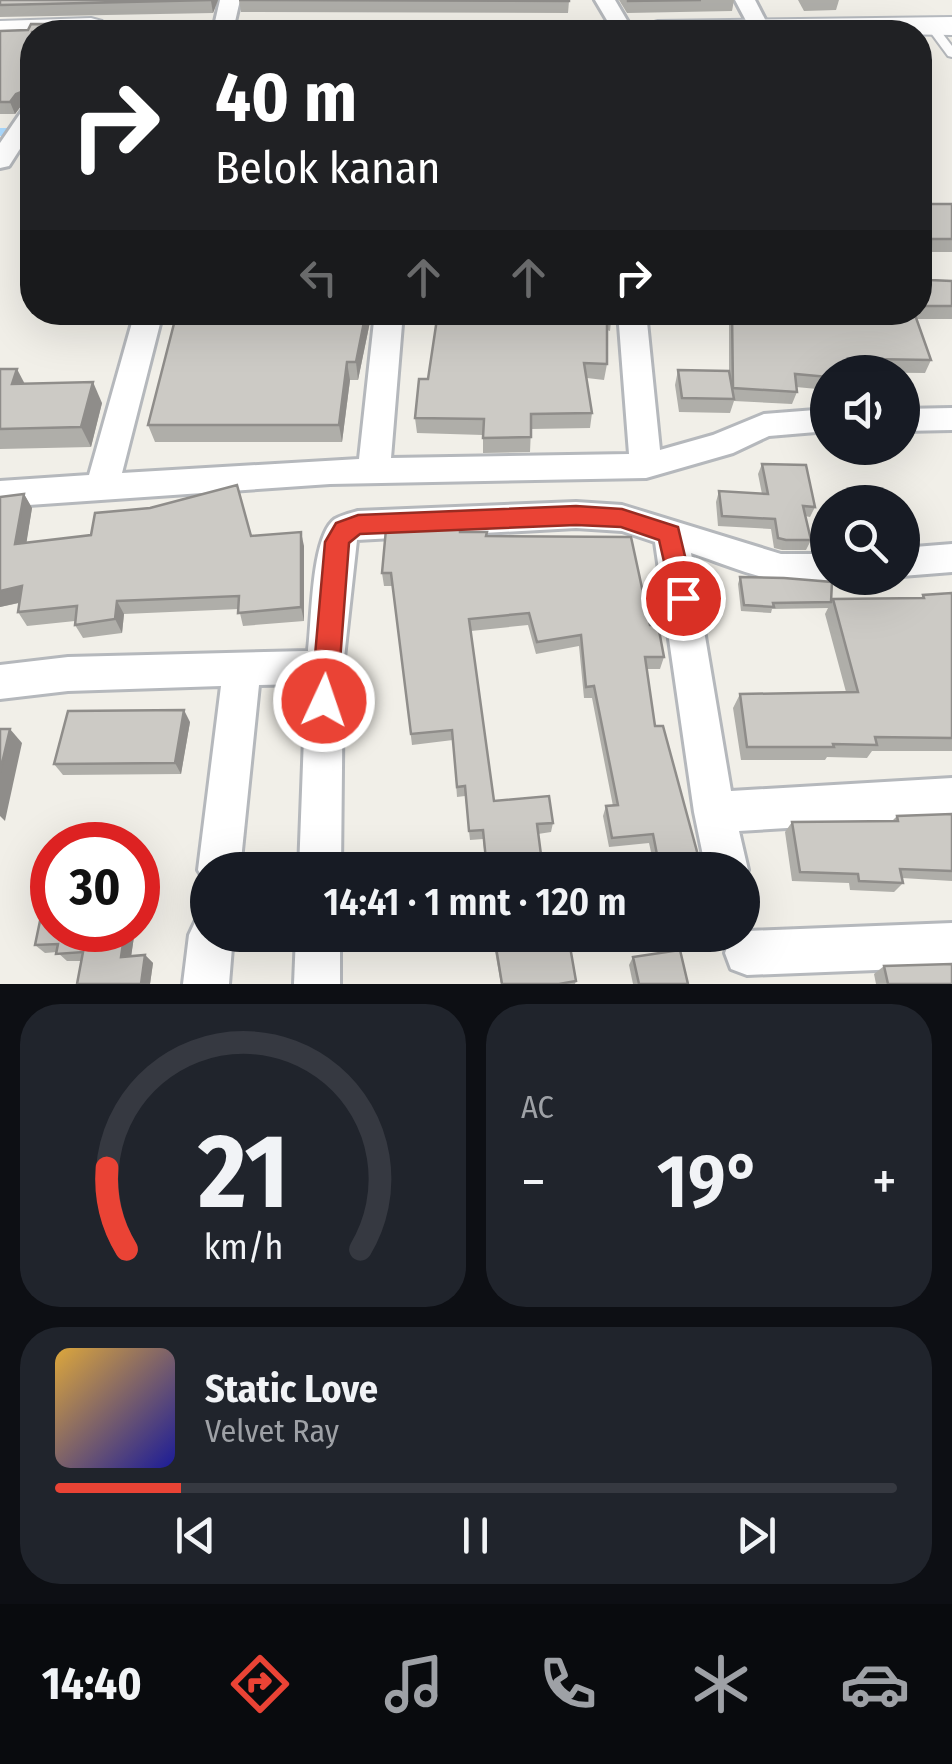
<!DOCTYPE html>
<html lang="id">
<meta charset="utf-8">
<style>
body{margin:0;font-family:"Fira Sans Condensed",sans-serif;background:#20242c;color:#f1f3f6;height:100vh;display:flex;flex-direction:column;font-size:38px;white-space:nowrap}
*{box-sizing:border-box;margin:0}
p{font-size:32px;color:#9ea1a6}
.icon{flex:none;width:55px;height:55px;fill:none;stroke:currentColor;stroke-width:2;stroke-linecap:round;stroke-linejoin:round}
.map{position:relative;height:984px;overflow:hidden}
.side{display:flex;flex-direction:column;gap:20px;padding:20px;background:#0d0f14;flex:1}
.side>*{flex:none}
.banner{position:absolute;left:20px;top:20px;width:912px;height:305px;border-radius:40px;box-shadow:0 10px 40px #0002;background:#202124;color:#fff;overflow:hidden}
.controls{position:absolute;left:810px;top:355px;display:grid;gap:20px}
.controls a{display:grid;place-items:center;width:110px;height:110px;border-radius:50%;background:#171b24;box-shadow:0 10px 40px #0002;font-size:50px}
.speed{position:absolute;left:30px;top:822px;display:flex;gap:20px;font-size:50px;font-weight:700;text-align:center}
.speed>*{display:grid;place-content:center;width:130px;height:130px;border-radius:50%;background:#171b24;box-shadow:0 10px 40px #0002;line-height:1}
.speed .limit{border:15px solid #d22;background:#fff;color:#111}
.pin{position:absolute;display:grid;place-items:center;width:85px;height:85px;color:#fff;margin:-42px;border:5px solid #fff;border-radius:50%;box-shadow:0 2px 10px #0007}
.me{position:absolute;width:110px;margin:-55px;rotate:3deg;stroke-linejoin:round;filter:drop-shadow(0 0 8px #0008)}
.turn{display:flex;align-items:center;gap:35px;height:210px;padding:0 30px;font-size:45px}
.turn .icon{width:130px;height:130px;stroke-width:2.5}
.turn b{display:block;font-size:70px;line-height:85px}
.lanes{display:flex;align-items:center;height:95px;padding:0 30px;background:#0003;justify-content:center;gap:50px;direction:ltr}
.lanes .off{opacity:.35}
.big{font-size:75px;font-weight:600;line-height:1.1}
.side .card{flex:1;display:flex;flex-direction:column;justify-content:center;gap:15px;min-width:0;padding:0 35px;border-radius:40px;background:#20242c}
.side .dial{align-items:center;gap:0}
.dial svg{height:260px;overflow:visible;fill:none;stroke:#363941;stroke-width:7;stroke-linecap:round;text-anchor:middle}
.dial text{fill:#f1f3f6;stroke:none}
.song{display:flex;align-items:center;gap:30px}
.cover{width:120px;height:120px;border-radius:15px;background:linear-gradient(135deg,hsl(40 70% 55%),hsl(240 70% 35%))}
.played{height:10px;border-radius:5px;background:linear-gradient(90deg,#ea4335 15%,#363941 15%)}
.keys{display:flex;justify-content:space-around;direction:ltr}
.heat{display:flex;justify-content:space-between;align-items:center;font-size:55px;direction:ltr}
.side .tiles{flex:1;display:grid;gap:20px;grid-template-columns:1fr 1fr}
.card:last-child{grid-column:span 2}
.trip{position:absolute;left:190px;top:852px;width:570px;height:100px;border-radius:50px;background:#171b24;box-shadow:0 10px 40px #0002;font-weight:600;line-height:100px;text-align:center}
.tabs{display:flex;height:160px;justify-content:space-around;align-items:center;background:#090b0e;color:#9ea1a6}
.tabs .icon{width:70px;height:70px}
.tabs .selected{color:#ea4335}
.tabs b{font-size:45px;color:#f1f3f6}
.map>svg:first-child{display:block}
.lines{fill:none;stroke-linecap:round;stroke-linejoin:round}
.stream{stroke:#aadaff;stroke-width:8}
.lane-casing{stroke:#b5b8bc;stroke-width:4}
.street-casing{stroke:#b5b8bc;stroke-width:6}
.secondary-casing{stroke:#b6babf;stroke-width:4}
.lane{fill:#fff;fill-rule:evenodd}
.street{fill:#fff;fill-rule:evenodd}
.secondary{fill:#fff;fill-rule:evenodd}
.wall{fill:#afaea9}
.shaded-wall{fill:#8f8d8a}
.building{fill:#cccac5;stroke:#8f8d8a;stroke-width:2.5}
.route{fill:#ea4335;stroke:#982c22;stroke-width:2.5}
</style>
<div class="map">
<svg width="952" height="984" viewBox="0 0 952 984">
<rect width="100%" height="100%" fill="#f1efe8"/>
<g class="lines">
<path class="stream" d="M0,132H32"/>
<g class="lane-casing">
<path id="lane" d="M928,25H936L952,46V57L948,56L928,29Z"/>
</g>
<g class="street-casing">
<g id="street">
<path d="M220,0H240L234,26L224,32L214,26Z"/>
<path d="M595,0H615L632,29L630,32H614Z"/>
<path d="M735,0H755L770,29L768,32H752Z"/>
<path d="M32,106V130L9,166L0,168V143L24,108Z"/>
<path d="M135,312H163L122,473L359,459L375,312H403L391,458L629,454L618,312H646L660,450L713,435L764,414L828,409V431L769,436L733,453L646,478L330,484L0,507V481L89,475Z"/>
<path d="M952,408V430L902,431V409Z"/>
<path d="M576,502L622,505L781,554H828V578H840C791,595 737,568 691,553L731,791L952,778V818L739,831L748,870L742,883V870H706L694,812L655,542L622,531L576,528L357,540L343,667L341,870H299L306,684L259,685L240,870H208V886L198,870L221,686L68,691L0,699V665L68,657L308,651C312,621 311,536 335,519C342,515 351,513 358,511Z"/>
<path d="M952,544V572L902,576V548Z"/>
<path d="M208,915V935H233L229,984H183L189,935L196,920Z"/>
<path d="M952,923V967L747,975L731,969L725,953L731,937L747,931Z"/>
<path d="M296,935H340V984H294Z"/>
</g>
</g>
<g class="secondary-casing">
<g id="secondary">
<path d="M952,17V35L643,30L647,24L658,21Z"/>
<path d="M91,18L102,21L106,27L102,32H32V38L0,39V21Z"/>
</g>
</g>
<use href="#lane" class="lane"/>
<use href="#street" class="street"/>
<use href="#secondary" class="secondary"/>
</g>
<g class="wall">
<path d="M0,0H218L213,13L0,17Z"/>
<path d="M239,0L569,1L568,13L241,12Z"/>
<path d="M619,0H734L732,11L627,13Z"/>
<path d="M798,0H839L836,10L804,11Z"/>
<path d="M0,31L32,32V106L31,102L21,106L15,114H0Z"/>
<path d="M920,204H952V252H931L930,280L952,281V319H916L931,360L925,373L828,372V390L796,387L797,392L792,404L734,401L730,413L679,412L675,385L678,370L729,372V312H920Z"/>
<path d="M177,312H372L358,380H350L342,442H155L148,425Z"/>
<path d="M612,312L610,331L607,330V364L604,380L587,378L592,413L590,428L531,429L530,452L483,453V435L417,433L415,418L428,379Z"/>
<path d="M0,369L24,384L102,403L91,447L0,449Z"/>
<path d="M762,464L815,507L810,517L805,516L811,540L806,550H782L774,548L771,529L718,526L716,502L719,491L762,494L758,474Z"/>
<path d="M24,494L32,508L26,543L251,536L304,546V621L243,626L239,609L124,614L122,633L83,638L75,625V621L27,626L18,612L19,603L0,607V497Z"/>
<path d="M460,532L486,536L650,625L664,657L660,669H646L655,726L702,870H655L649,843L609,847L603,816L606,806H613L592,698H584L579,646L536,654L528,625L471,631L494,801L553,823L551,832L538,834L543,870H486L483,839L470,840L465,796L457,797L453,740L412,745L393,586H384L382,573Z"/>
<path d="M740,577L831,602L833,599L921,598L923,595L952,593V751H872L867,758L827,757L825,760H741L733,708L740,694L846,692L825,614L828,608L772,609L771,613L741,611L738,584Z"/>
<path d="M190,722L181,774L63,775L54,764Z"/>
<path d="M952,814V881L902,878L903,883L894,892L850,890L849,883L792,881L785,832L792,822L892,821L897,816Z"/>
<path d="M52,930H135L131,956L145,955L153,963L150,984H77L81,961H67L57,952L45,953L35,945Z"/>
<path d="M492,935H568L576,981L575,984H501Z"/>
<path d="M633,957L688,984H633L629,965Z"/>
<path d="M884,966L952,984H876L874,974Z"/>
</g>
<g class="shaded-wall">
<path d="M211,0H218L213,13L211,1Z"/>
<path d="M26,90L31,102L21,106L15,114L10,102L16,94Z"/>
<path d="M366,312H372L358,380L356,362Z"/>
<path d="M347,362L350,380L342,442L339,425Z"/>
<path d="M17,369L28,390L12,384Z"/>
<path d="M93,382L102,403L91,447L81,427Z"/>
<path d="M24,494L32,508L24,558L15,544Z"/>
<path d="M301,532L304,546V621L301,607Z"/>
<path d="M22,586L31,600L0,607V591Z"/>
<path d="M117,601L124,614L122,633L115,619Z"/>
<path d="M184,710L190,722L181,774L175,763Z"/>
<path d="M10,729L22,743L5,821L0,816V772Z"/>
<path d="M125,930H135L130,964L121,957Z"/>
<path d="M145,955L153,963L150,984H141Z"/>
</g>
<g class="building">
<path d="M0,0H211L0,5Z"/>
<path d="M239,0H569V1Z"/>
<path d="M628,0H701L628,1Z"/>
<path d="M31,24L721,26L723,32H32V101H31L26,90L16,94L10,102H0V31L28,30Z"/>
<path d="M920,204H952V239H931L930,280L952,281V306H920Z"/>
<path d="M177,312H366L356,362H347L339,425H148Z"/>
<path d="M438,312H612V315H607V364L584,363L592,413L531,414V437L483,438L484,419L415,418L419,379H428Z"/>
<path d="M732,312H914L931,360L871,359L873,365L846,363L847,372H828V377L795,374L797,392L733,388Z"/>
<path d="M0,369H17L12,384L93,382L81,427L0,429Z"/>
<path d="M678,370L729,371L734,399L682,398Z"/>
<path d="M762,464L806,465L815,507L803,506L811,540H786L778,538L775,519L722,516L719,491L768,494Z"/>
<path d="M237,485L251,536L301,532V607L238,613L239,596L117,601L115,619L75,625L77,606L18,612L22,586L0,591V497L24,494L15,544L91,535L95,513L150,508Z"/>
<path d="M460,527V532H487L486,536L631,537L650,625H658L664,657H645L655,726H663L702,870H660L653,834L612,838L606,806L618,805L594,686L586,687L581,635L537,642L529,613L469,619L494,801L549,796L553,823L537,824L543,870H487L483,830L469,831L465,786L457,787L452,730L411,734L391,573H382L386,529Z"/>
<path d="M740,577L784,578L832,582L831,602L773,603L774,607L744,605Z"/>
<path d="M952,593V738L875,737L877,745L833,744L834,747H747L740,694L858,692L833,599L924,598L923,595Z"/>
<path d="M184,710L175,763L54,764L68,711Z"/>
<path d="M0,729H10L0,772Z"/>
<path d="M952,814V871L900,869L903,883L859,881L858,874L800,872L792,822L898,821L897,816Z"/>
<path d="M46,892H52V930H125L121,957L145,955L141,984H77L83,952L56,954L58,944L35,945Z"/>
<path d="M494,935H568L576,981L559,984H502Z"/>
<path d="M680,950L688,984H639L633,957Z"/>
<path d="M952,964V984H888L884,966Z"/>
</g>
<path class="route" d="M576,506L622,509L678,527L695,598L692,605L683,608L674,605L659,540L621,527L576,525L360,534L349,543L337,701L333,710L324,713L315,710L311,701L325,542L336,523L358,515Z"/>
</svg>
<div class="controls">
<a><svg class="icon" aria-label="sound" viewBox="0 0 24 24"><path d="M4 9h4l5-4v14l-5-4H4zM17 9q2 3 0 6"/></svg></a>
<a><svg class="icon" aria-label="search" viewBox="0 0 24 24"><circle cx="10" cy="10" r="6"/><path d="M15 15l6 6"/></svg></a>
</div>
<div class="speed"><div class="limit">30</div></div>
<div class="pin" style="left:683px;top:598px;background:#d93025"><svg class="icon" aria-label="arrive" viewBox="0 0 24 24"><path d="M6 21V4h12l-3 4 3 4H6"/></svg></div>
<svg class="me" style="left:324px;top:701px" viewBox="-20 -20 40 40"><circle r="17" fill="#ea4335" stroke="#fff" stroke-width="3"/><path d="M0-11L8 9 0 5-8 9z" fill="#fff"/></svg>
<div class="trip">14:41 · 1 mnt · 120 m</div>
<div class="banner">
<div class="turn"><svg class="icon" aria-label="right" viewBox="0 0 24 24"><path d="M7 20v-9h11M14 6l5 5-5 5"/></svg><div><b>40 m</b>Belok kanan</div></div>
<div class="lanes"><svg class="icon off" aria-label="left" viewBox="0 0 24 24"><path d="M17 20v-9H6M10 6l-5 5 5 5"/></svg><svg class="icon off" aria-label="ahead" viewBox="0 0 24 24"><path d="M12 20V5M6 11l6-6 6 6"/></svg><svg class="icon off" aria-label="ahead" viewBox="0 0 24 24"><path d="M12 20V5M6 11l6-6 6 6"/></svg><svg class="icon" aria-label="right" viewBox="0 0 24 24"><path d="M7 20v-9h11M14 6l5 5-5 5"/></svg></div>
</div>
</div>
<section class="side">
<div class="tiles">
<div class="card dial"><svg viewBox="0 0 100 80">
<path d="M14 69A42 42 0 1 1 86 69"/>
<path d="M14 69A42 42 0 0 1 8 44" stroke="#ea4335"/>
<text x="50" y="56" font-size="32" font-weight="700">21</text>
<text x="50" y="72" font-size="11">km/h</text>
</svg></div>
<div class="card"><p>AC</p>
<div class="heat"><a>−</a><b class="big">19°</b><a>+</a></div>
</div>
<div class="card">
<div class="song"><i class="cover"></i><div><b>Static Love</b><p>Velvet Ray</p></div></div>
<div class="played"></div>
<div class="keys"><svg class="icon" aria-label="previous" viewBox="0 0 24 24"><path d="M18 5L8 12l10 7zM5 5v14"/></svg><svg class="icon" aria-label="pause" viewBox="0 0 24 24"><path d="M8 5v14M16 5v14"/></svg><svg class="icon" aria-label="next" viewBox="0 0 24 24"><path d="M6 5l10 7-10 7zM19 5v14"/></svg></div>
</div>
</div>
</section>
<nav class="tabs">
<b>14:40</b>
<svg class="icon selected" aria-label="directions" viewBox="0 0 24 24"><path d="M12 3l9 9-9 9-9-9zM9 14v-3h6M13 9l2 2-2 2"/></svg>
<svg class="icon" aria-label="music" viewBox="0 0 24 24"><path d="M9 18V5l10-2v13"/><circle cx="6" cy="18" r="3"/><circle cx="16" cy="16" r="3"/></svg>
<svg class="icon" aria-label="phone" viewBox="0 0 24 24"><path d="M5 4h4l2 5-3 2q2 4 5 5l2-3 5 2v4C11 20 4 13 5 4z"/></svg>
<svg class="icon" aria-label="climate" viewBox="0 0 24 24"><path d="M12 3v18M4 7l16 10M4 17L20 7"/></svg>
<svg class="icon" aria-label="car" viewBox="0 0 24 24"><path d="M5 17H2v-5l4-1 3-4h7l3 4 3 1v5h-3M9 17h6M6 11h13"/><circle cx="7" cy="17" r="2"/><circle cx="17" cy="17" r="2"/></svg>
</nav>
